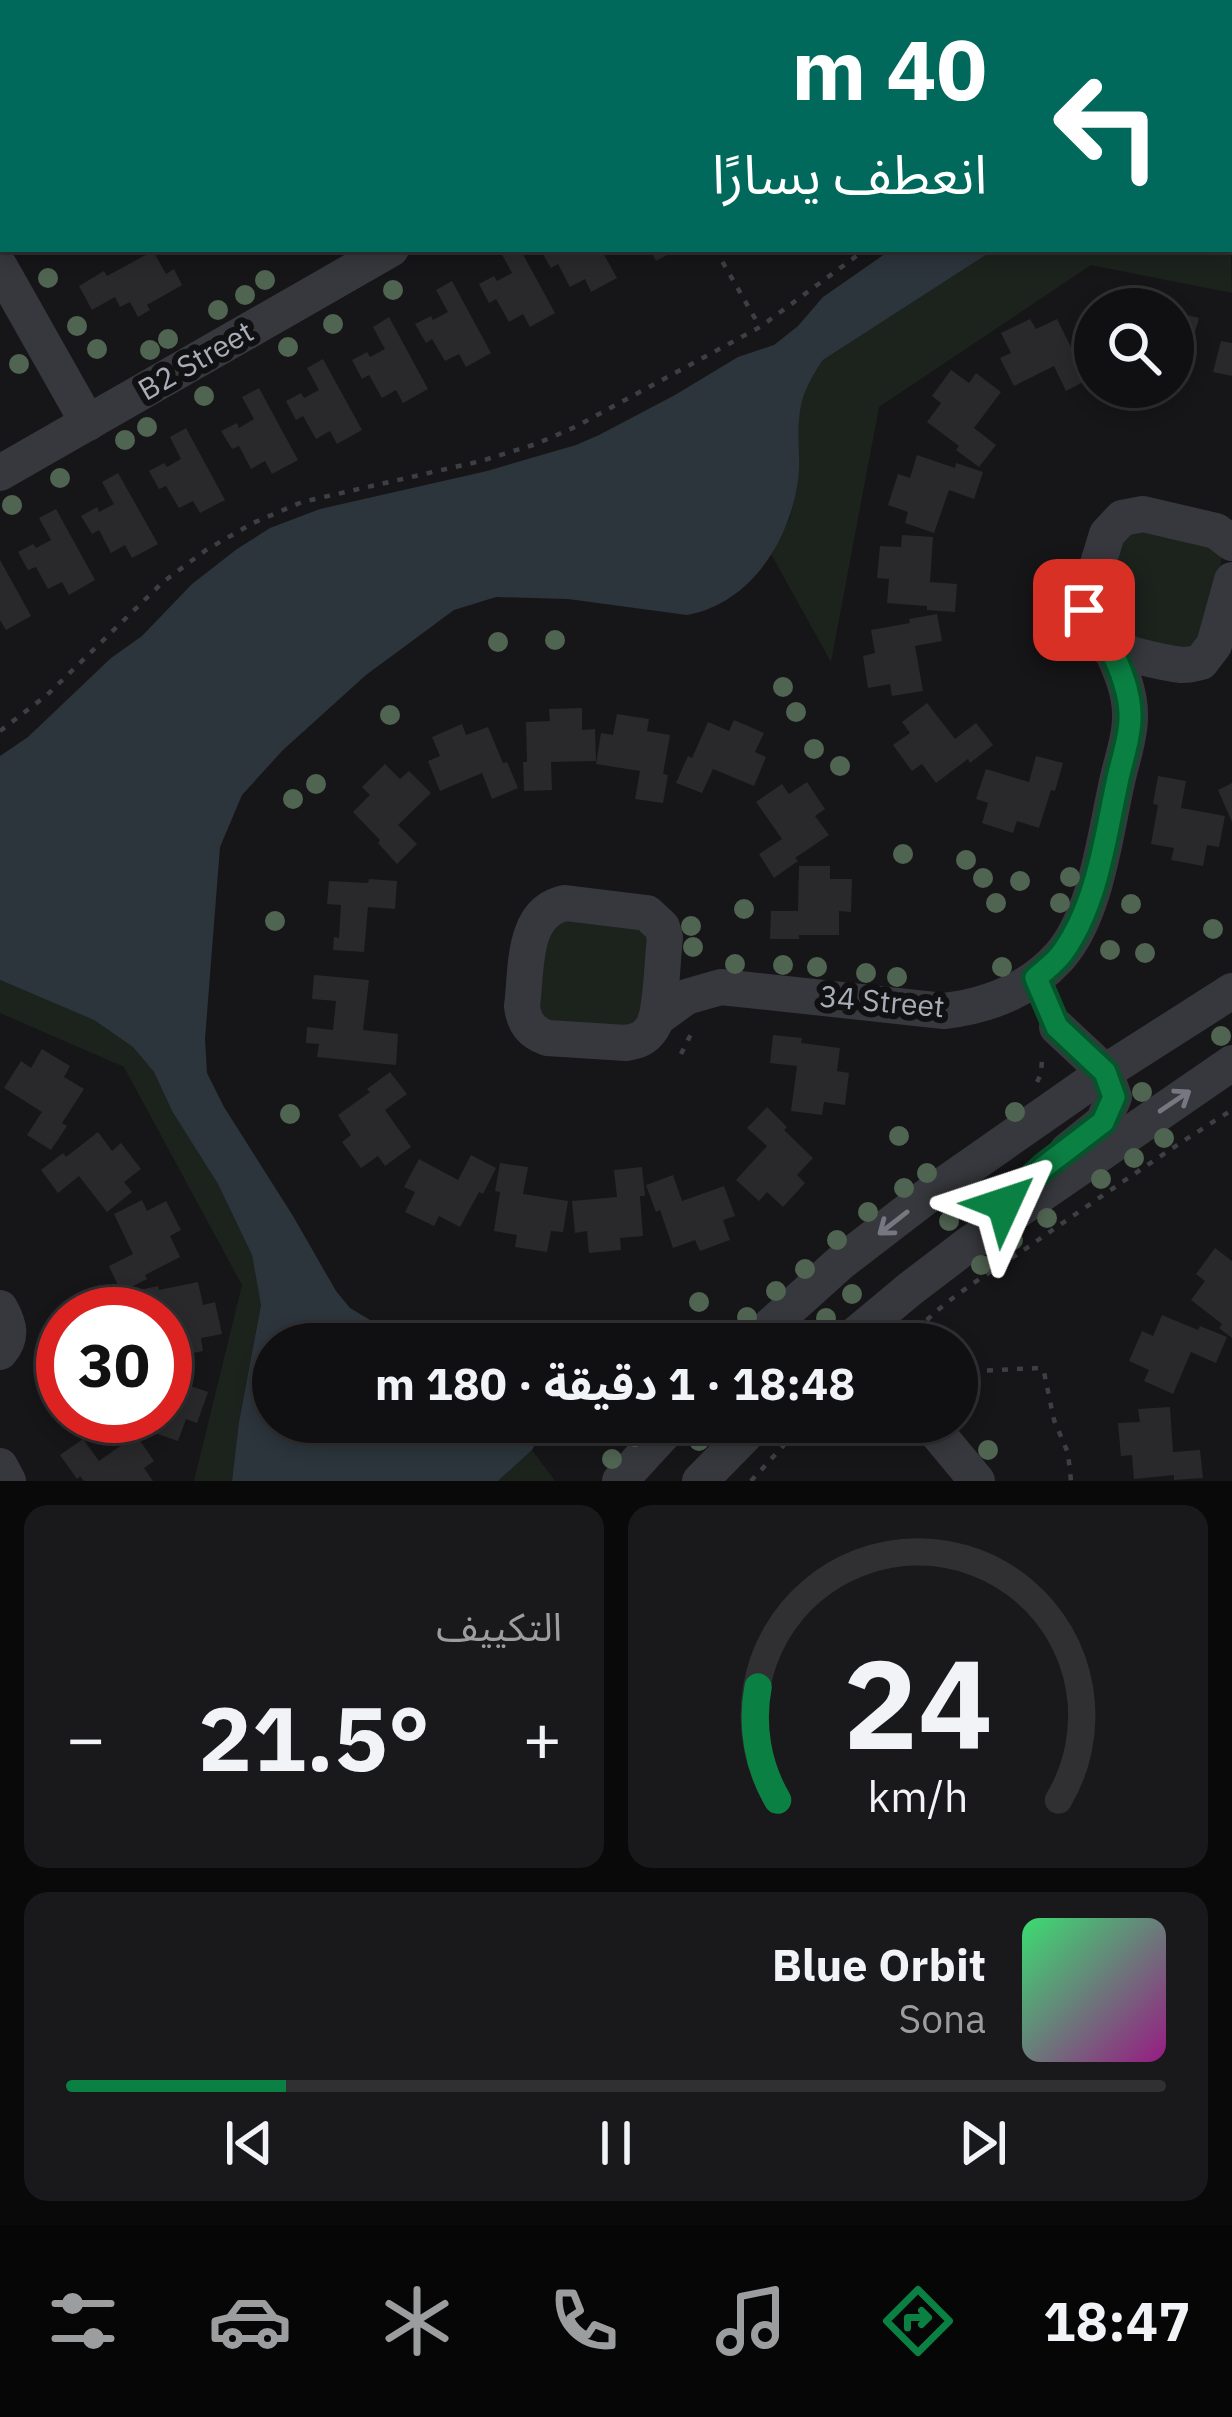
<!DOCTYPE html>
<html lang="ar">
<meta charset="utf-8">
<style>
body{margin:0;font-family:"IBM Plex Sans","Noto Sans Arabic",sans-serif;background:#19191b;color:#f1f3f6;direction:rtl;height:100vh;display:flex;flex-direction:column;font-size:45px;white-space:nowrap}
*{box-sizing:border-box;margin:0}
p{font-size:39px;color:#9c9d9f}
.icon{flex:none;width:66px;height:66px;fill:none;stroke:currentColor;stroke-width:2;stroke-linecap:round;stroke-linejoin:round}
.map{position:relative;height:1481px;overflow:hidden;direction:ltr}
.drawer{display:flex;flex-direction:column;gap:24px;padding:24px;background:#09090a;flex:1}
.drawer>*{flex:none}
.top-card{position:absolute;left:0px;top:0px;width:1233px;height:252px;box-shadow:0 6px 18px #0003,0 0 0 3px #303032;direction:rtl;background:#00695c;color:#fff;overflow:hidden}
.buttons{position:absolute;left:1074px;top:288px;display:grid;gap:24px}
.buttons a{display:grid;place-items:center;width:120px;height:120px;border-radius:50%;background:#101012;box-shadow:0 6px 18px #0003,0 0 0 3px #303032;font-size:60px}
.speed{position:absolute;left:36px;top:1287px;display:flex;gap:24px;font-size:60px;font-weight:700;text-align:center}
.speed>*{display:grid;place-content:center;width:156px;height:156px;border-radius:50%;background:#101012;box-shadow:0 6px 18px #0003,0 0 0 3px #303032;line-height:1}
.speed .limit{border:18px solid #d22;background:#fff;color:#111}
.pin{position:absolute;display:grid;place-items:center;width:102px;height:102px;color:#fff;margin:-51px;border-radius:24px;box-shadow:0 6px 18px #0006}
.me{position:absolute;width:132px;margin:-66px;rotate:48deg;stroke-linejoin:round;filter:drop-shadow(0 0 9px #0008)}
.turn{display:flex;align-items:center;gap:42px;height:252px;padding:0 48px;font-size:54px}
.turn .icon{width:156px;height:156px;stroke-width:2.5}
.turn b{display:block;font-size:84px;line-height:102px}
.big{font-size:90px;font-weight:700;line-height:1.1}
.drawer .tile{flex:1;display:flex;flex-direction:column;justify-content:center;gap:18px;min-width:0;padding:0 42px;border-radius:24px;background:#19191b}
.drawer .dial{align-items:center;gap:0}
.dial svg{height:312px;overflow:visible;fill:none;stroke:#303032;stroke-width:7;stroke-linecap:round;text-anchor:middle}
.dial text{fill:#f1f3f6;stroke:none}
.song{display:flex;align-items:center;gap:36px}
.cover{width:144px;height:144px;border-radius:18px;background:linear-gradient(135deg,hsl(140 70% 55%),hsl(310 70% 35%))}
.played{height:12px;border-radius:6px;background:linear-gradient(90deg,#0b8043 20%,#303032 20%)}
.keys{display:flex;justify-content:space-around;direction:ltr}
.heat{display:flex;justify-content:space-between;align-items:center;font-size:66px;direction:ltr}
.drawer .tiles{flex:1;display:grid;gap:24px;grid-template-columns:1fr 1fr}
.tile:last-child{grid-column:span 2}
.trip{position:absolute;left:252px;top:1323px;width:726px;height:120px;border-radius:60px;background:#101012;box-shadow:0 6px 18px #0003,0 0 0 3px #303032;font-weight:700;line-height:120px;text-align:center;direction:rtl}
.dock{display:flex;height:192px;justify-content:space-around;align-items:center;background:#060607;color:#9c9d9f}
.dock .icon{width:84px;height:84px}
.dock .selected{color:#0b8043}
.dock b{font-size:54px;color:#f1f3f6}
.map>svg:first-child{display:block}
.green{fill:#1c231d}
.water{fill:#2c353c}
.building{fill:#29292c}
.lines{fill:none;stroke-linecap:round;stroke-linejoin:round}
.path{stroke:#3d3f44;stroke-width:4.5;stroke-dasharray:6 9;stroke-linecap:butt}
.minor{stroke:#37383d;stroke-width:36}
.tree{fill:#506452}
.oneway{stroke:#757881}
.route-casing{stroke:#07532c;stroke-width:30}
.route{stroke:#0b8043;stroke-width:21}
.labels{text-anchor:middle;stroke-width:12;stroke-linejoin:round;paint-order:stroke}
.street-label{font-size:30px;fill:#a8adb8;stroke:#111113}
</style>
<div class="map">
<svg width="1232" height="1481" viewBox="0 0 1232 1481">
<rect width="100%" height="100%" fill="#161618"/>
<g class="green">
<path d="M1230,208L1232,293L1091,265L879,407L831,662L771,554L790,518L798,483L799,413L806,386L823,360L995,249H1230Z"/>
<path d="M1126,527L1209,543L1222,557L1205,639L1191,652L1099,629L1096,609Z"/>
<path d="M545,920L635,921L650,933L638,1028L551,1026L534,1013Z"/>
<path d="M0,980L94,1020L133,1047L154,1072L172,1111L218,1184L252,1255L261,1304L239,1422L232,1481H194L242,1285L124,1067L0,1013Z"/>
<path d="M532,1450L555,1481H498Z"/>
</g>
<path class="water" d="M892,249H995L823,360C812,376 803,391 800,411C796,436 802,462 797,487C787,545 748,604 687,615L568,599L496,597L454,610L366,675L283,750L242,795L220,847L205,1039L207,1073L224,1107L293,1216L336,1291L350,1308L392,1333L467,1344H273V1422H548L532,1450L498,1481H232L239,1422L261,1305L252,1255L218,1184L172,1111L154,1072L133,1047L94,1020L0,980V756L28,737L111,658L142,636L192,584L237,549L270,528L320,509L487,471L576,445L599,435L675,395L738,357L774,345L798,326L823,297Z"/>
<g class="building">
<path d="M502,249H520L555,313L530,327L523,314L509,322L496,299L489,303L479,284L494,276L497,281L512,273L500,251Z"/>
<path d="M540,249H601L617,278L591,292L585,279L570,287L558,264L551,268Z"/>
<path d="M650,249H678L656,261Z"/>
<path d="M153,251L166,274L174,269L182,285L147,305L150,310L138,317L130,302L120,307L115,297L92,310L79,286L104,271L107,276Z"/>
<path d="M452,281L491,353L466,367L459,354L445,361L432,339L426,343L415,324L431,316L433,320L448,312L436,290Z"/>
<path d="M1134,298L1149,303L1147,309H1131Z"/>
<path d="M1176,312L1199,318L1184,371L1173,368V322Z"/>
<path d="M389,317L428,389L403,403L396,390L382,398L369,375L362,379L352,360L367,352L370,357L385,349L373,327Z"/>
<path d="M1030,319L1036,329L1057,319L1075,355L1079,353L1091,378L1066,391L1054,366L1014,386L1000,358L1011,353L1001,333Z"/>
<path d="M1221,341L1232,343V376L1213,372Z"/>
<path d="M323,359L362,430L337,444L330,431L316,439L303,416L296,420L286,401L301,393L304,398L319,390L307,368Z"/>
<path d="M951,370L969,383L976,373L1001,392L974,428L996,445L979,467L956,450L959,446L927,422L941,403L932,396Z"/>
<path d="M259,388L298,460L272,474L265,461L251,469L239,446L232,449L221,431L237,423L239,428L254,419L242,397Z"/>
<path d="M186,428L225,500L200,513L193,501L179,508L166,486L159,489L149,471L164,463L167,467L181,459L170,437Z"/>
<path d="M917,455L955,468L956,463L983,472L974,499L949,490L934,533L905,523L908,512L888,505L898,474L910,478Z"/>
<path d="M118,473L158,544L132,558L125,545L111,553L99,530L92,534L81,516L97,507L99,512L114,504L102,482Z"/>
<path d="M56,509L95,580L69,595L62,582L48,589L36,567L28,570L18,552L33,544L36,548L51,540L39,518Z"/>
<path d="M902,535L933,537L930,582L957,584L955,612L927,610V606L887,603L889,579L877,578L880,546L901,547Z"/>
<path d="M0,560L31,616L6,630L0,620Z"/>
<path d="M937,614L942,641L915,646L923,691L892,696L890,684L868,688L863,656L875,653L871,630L910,623L909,619Z"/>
<path d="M927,703L955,739L976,723L993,745L970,763L968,759L936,783L922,764L912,771L893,745L910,733L902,722Z"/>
<path d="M582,708V730L595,729L596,761L551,762L552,790L524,791L523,762H527L526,722L550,721L549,709Z"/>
<path d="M617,714L649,719L647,731L670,735L663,774L668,775L663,803L635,799L640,771L596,764L601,733L613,735Z"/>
<path d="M734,720L764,733L755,752L766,757L754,786L713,769L702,793L676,783L688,756L692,758L708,722L729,731Z"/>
<path d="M462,724L466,735L488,727L503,763L507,762L518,788L492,799L482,773L440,791L428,761L440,756L432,737Z"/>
<path d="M1036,756L1063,763L1055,791L1051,790L1039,828L1017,821L1013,833L982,823L988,803L976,799L986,769L1029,782Z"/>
<path d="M385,764L400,779L409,771L431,793L398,825L417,844L397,864L378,843L380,840L353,812L370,795L362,787Z"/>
<path d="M1158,776L1186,781L1181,808L1225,816L1219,847L1207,845L1203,866L1171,860L1174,848L1151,844L1158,805L1153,804Z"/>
<path d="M807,782L825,809L815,816L829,835L795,858L798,861L774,878L759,854L782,839L756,802L782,784L789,794Z"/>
<path d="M1232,783V822L1218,790Z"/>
<path d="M799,866H830V879H852L851,912L839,911V935H799V939H770L771,911H798Z"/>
<path d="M369,879L397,881L395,909L368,907L364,952L333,950L334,937L339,938L341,905L327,904L329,881L368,883Z"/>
<path d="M314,975L369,980L363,1030L398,1034L396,1065L317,1057L319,1044L306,1043L307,1027L333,1030L336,1001L312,999Z"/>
<path d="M773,1035L802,1038L801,1043L840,1048L837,1071L849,1073L845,1105L824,1102L822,1115L791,1111L797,1066L770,1063Z"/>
<path d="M42,1049L70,1066L64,1077L84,1089L62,1123L67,1126L51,1150L27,1135L42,1112L4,1088L21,1061L31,1068Z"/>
<path d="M390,1072L407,1094L385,1110L411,1147L385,1166L378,1156L361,1168L342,1142L351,1135L338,1115L370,1092L367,1089Z"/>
<path d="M767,1107L787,1127L784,1130L813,1158L797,1175L805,1183L783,1207L767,1192L759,1201L736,1180L767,1146L747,1128Z"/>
<path d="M98,1132L112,1151L121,1143L141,1169L124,1182L132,1192L107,1212L79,1176L58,1193L41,1170L63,1153L66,1157Z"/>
<path d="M471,1155L496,1168L483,1194L479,1192L460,1227L439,1216L434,1226L405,1212L415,1192L404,1187L419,1159L458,1180Z"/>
<path d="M500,1163L528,1167L523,1194L568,1201L563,1232L551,1231L547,1252L515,1247L517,1235L494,1231L500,1192L495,1191Z"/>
<path d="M642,1167L645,1196H640L643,1236L620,1238L621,1250L589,1253L587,1231L575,1233L572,1201L617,1197L614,1170Z"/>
<path d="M673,1175L682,1201L724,1186L735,1216L723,1220L730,1240L700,1251L695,1240L673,1248L660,1210L656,1212L646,1185Z"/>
<path d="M142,1200L147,1211L166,1201L181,1230L170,1236L180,1257L145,1275L147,1279L121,1292L109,1266L133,1254L114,1214Z"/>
<path d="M1215,1248L1232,1261V1338L1219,1328L1222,1324L1191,1300L1205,1281L1196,1274Z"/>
<path d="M198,1282L203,1305L215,1302L222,1334L201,1338L203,1351L172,1357L165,1314H135L130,1292L158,1286L159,1290Z"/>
<path d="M1162,1315L1198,1330L1200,1326L1227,1337L1216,1363L1191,1352L1173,1394L1144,1381L1149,1370L1129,1361L1142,1331L1153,1336Z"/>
<path d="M165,1363L192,1373L188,1385L208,1392L197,1423L186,1419L178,1441L140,1428L139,1432L112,1422L114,1416H165Z"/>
<path d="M1170,1407L1173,1452L1200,1450L1203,1478L1174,1480V1475L1134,1479L1132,1455L1121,1456L1118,1423L1140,1422L1138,1409Z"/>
<path d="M136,1435L154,1461L144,1468L153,1481H84L80,1476L77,1479L60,1455L83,1439L99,1461Z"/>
</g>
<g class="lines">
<g class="path">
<path d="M1230,54L1232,53"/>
<path d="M715,249L760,327"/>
<path d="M0,731L47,695L163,582L206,550L253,523L302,502L481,461L536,444L575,427L760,327L866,249"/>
<path d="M681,1054L691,1034"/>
<path d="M1037,1082L1041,1074L1042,1059"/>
<path d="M909,1344C925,1308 1004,1265 1038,1240C1102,1196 1166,1151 1232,1110"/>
<path d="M957,1372L1040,1368L1044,1372L1054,1420L1068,1453L1071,1481"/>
<path d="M751,1481L805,1422"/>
</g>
<g class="minor">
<path d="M318,0L320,3"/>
<path d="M821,3L826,0"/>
<path d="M0,267L88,423"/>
<path d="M0,473L391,249"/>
<path d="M1232,543L1216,531L1143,514L1122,518L1107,534L1084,610C1082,620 1081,629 1089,637C1100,649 1164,663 1182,665C1192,665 1192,664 1201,662L1214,645L1232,580"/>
<path d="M565,903L647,913L662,927L665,938C662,959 662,1013 652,1028C645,1039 637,1041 626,1043L547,1038C531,1032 524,1023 522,1006C527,970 521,912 565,903Z"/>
<path d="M656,1019L686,997L721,987L944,1011C988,1006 1028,991 1059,957C1096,916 1105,835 1117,782C1121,762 1130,739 1130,718C1131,693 1120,668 1110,647"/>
<path d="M1057,1027L1105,1072L1114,1097L1103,1122L1067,1151"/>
<path d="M0,1308C9,1324 13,1337 0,1352"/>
<path d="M750,1344L840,1263L926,1197L1105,1072L1232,991"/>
<path d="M844,1344L910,1289L969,1244L1232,1063"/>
<path d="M928,1422L977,1481"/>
<path d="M0,1466L8,1481"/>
<path d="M620,1481L674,1422"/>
<path d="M700,1481L758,1422"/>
</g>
</g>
<g class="tree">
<circle cx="48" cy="278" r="10"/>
<circle cx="265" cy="280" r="10"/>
<circle cx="393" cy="290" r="10"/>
<circle cx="245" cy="295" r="10"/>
<circle cx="218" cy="310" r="10"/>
<circle cx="333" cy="324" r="10"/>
<circle cx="77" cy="326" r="10"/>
<circle cx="168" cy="339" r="10"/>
<circle cx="288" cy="347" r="10"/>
<circle cx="97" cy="349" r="10"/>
<circle cx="150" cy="350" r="10"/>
<circle cx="19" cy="364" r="10"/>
<circle cx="204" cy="396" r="10"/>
<circle cx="147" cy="427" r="10"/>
<circle cx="125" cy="440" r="10"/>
<circle cx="60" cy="478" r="10"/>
<circle cx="12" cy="505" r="10"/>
<circle cx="555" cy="640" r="10"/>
<circle cx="498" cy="642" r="10"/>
<circle cx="783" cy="687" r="10"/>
<circle cx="796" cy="712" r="10"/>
<circle cx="390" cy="715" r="10"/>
<circle cx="814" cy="749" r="10"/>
<circle cx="840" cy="766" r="10"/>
<circle cx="316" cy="784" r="10"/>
<circle cx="293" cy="799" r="10"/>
<circle cx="903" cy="854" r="10"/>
<circle cx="966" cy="860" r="10"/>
<circle cx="1070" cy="877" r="10"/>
<circle cx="983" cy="878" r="10"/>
<circle cx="1020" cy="881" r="10"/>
<circle cx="996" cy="903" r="10"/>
<circle cx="1060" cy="903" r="10"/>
<circle cx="1131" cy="904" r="10"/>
<circle cx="744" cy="909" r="10"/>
<circle cx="275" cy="921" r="10"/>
<circle cx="691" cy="926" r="10"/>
<circle cx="1213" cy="929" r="10"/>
<circle cx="693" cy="947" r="10"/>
<circle cx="1110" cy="950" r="10"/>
<circle cx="1145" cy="953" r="10"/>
<circle cx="735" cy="964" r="10"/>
<circle cx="783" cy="965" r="10"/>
<circle cx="817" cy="967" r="10"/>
<circle cx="1002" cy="967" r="10"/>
<circle cx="866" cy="973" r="10"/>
<circle cx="897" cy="977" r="10"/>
<circle cx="1221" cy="1036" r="10"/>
<circle cx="1142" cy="1092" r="10"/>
<circle cx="1015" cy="1112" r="10"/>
<circle cx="290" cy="1114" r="10"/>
<circle cx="899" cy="1136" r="10"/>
<circle cx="1164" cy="1138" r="10"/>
<circle cx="1134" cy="1158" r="10"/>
<circle cx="927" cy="1173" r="10"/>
<circle cx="1101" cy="1179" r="10"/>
<circle cx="904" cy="1188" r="10"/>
<circle cx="868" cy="1212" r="10"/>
<circle cx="1047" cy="1218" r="10"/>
<circle cx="949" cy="1221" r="10"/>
<circle cx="837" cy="1240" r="10"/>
<circle cx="1013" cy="1240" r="10"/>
<circle cx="981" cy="1265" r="10"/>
<circle cx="805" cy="1269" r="10"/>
<circle cx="776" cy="1291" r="10"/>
<circle cx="852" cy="1294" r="10"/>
<circle cx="699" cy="1302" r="10"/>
<circle cx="747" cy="1317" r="10"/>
<circle cx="826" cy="1318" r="10"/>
<circle cx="635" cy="1437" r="10"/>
<circle cx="699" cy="1441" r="10"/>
<circle cx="988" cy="1450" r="10"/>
<circle cx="612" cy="1459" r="10"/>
</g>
<defs><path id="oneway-shaft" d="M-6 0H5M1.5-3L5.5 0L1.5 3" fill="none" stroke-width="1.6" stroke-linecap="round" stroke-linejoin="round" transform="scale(3)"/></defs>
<g class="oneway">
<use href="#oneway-shaft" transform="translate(1175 1101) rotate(-34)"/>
<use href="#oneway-shaft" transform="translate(893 1223) rotate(142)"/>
</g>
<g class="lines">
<g class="route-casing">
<path id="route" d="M1004,1204L1044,1167L1103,1122L1114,1097L1105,1072L1057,1027L1036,978C1045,970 1056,962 1063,952C1097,904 1105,839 1117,783C1121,762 1130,739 1130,719C1131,694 1120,668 1110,647L1098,644L1084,630V610"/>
</g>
<use href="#route" class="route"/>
</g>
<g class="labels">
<g class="street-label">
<text transform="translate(196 361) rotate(-30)" y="10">B2 Street</text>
<text transform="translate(882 1002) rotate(5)" y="10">34 Street</text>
</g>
</g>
</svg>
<div class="buttons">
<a><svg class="icon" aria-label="search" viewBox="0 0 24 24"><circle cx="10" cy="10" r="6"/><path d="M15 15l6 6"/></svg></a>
</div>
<div class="speed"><div class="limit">30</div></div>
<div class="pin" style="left:1084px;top:610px;background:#d93025"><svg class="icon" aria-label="arrive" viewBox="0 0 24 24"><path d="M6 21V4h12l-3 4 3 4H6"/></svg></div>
<svg class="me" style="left:1004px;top:1204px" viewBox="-20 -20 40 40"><path d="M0-17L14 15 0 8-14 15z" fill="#0b8043" stroke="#fff" stroke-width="4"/></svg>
<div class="trip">18:48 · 1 دقيقة · 180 m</div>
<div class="top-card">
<div class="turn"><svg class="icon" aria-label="left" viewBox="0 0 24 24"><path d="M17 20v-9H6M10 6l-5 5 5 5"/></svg><div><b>40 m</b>انعطف يسارًا</div></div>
</div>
</div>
<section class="drawer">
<div class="tiles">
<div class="tile dial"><svg viewBox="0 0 100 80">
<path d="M14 69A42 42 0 1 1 86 69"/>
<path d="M14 69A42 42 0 0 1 9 40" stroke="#0b8043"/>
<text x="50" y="56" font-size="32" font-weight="700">24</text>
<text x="50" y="72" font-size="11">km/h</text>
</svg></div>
<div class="tile"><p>التكييف</p>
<div class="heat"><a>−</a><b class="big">21.5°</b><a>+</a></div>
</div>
<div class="tile">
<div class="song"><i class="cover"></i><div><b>Blue Orbit</b><p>Sona</p></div></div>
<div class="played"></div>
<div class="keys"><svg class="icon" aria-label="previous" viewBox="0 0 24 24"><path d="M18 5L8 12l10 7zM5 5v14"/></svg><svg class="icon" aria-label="pause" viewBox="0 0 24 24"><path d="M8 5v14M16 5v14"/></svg><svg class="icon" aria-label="next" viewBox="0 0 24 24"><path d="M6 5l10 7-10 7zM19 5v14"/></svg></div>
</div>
</div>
</section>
<nav class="dock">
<b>18:47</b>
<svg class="icon selected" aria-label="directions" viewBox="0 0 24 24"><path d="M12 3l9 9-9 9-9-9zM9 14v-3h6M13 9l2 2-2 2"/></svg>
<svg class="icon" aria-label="music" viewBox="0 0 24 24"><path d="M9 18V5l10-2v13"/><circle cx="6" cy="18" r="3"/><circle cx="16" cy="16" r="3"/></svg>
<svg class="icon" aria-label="phone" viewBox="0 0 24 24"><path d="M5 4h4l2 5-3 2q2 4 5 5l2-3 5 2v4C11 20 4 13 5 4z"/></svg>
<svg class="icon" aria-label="climate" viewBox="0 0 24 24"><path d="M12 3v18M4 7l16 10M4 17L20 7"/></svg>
<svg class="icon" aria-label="car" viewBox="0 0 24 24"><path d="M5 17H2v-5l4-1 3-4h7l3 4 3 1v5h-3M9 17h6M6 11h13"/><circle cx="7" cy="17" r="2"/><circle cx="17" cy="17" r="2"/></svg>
<svg class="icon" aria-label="filters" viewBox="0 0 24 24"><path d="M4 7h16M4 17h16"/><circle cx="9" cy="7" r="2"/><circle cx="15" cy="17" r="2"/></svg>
</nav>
